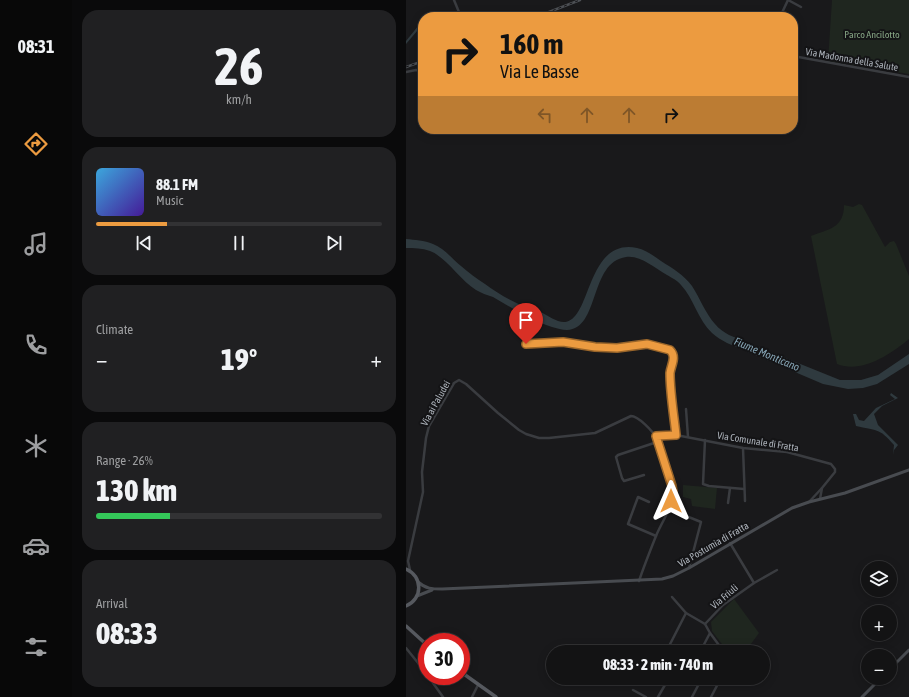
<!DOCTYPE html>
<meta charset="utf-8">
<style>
body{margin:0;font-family:"Asap Condensed",sans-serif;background:#202022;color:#f1f3f6;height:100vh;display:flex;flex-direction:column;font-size:15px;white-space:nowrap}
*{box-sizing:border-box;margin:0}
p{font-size:13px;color:#9d9ea0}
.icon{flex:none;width:22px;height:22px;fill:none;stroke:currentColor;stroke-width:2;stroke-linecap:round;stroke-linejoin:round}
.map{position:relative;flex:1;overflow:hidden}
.panel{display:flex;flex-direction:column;gap:10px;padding:10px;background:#0a0a0b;width:334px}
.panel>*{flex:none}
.banner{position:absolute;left:12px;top:12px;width:380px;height:122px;border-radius:16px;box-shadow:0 2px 10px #0003,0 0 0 1px #323234;background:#ec9b40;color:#111;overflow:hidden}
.controls{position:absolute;left:455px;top:561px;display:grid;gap:8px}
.controls a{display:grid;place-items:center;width:36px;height:36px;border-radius:50%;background:#131314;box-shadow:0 2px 10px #0003,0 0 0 1px #323234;font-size:20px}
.speed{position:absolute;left:12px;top:633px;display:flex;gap:8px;font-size:20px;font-weight:700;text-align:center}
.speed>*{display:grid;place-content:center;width:52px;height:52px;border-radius:50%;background:#131314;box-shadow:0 2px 10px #0003,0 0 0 1px #323234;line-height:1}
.speed .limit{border:6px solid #d22;background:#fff;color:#111}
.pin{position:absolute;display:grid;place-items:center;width:34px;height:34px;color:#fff;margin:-41px -17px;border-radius:50% 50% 50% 0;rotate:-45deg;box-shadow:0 0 4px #0007}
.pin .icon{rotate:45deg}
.me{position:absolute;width:44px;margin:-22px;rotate:0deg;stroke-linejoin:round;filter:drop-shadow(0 0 3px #0008)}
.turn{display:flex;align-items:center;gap:14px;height:84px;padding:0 16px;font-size:18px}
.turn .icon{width:52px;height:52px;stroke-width:2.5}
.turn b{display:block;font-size:28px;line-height:34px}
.lanes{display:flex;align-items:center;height:38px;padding:0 16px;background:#0003;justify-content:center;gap:20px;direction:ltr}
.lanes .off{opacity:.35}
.big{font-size:30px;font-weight:800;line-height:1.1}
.panel .widget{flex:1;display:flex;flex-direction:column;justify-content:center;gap:6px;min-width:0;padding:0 14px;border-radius:16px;background:#202022}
.panel .dial{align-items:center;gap:0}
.dial b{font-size:52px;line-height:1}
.song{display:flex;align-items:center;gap:12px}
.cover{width:48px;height:48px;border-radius:6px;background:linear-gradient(135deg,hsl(200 70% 55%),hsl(260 70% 35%))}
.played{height:4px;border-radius:2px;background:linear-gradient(90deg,#ec9b40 25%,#323234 25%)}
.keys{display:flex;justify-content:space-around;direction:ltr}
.heat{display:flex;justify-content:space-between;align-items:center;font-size:22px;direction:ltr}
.charge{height:6px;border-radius:3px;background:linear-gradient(90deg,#34c759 26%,#323234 0)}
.trip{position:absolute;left:140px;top:645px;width:224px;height:40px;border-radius:20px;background:#131314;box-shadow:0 2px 10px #0003,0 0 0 1px #323234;font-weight:800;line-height:40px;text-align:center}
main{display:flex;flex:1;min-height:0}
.dock{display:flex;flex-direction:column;width:72px;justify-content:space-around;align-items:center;background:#080808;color:#9d9ea0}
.dock .icon{width:28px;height:28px}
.dock .active{color:#ec9b40}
.dock b{font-size:18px;color:#f1f3f6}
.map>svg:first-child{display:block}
.green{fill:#1f261f}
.water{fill:#2f3a3f}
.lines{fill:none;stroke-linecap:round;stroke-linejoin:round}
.minor{stroke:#3a3c40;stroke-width:2.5}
.secondary{stroke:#484b50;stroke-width:3}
.primary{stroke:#56595f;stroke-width:3.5}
.rail-casing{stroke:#4d5055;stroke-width:2.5}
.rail{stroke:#141416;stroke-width:1;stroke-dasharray:3;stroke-linecap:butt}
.route-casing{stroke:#99652a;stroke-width:10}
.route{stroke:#ec9b40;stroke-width:7}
.labels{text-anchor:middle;stroke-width:4;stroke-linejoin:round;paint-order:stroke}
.park-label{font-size:10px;fill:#86a584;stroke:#141416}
.street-label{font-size:10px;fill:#acb2ba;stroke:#141416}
.water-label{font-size:11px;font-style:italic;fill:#85a4b4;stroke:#141416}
</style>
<main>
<nav class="dock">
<b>08:31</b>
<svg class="icon active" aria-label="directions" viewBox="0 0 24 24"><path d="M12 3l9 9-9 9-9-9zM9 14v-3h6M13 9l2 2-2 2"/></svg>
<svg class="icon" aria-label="music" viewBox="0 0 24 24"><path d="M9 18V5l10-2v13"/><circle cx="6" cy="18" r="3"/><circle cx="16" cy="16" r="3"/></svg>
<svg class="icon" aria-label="phone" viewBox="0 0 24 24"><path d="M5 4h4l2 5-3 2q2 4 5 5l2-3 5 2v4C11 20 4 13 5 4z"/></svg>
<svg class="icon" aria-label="climate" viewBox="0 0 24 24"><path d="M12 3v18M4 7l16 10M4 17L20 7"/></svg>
<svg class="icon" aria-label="car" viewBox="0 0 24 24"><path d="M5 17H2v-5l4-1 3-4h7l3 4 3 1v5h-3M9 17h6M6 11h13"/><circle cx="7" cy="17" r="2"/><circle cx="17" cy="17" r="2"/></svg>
<svg class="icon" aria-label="filters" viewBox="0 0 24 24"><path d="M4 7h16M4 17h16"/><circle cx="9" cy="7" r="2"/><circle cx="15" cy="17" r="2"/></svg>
</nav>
<section class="panel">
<div class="widget dial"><b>26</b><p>km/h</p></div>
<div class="widget">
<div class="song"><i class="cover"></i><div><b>88.1 FM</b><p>Music</p></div></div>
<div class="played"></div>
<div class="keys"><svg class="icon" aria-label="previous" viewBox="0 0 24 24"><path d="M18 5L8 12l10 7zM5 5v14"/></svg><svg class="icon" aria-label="pause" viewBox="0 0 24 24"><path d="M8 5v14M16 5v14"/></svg><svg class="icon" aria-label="next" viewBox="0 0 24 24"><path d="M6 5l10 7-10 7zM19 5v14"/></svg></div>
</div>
<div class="widget"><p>Climate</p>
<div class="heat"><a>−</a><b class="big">19°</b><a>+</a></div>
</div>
<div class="widget"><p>Range · 26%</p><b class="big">130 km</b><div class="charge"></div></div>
<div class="widget"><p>Arrival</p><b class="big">08:33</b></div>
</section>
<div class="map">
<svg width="503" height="697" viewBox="0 0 503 697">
<rect width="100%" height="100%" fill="#19191b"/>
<g class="green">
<path d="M426,0H503V74L422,61Z"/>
<path d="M453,204L456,205L479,247L484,242L488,241L490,244L503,276V339C485,354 456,374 431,364L405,236C423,229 438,228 438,205L447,207Z"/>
<path d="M277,485L311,488L309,509L286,506L285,499L277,497Z"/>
<path d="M328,599L353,633L339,652H322L306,631L305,622Z"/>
</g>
<g class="water">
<path d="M17,20V24L0,44V41Z"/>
<path d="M0,239C9,240 18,240 27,244C38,248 46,259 55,266C63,273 71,279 79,284C91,293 105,301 119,307C122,308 126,309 130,310C138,313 144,318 152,321C187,333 176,237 231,248C240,250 248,256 255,261C266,268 278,275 286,286C294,298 299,313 309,324C313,329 318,332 323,335L434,380H455L472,375L503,354V364L471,384L457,388L442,389L417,384L321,343C316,340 310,337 306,333C292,320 288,299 275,285C271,280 266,278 261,275C248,268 235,255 220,257C183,262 194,329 161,330C156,330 151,328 146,327C125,320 106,308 87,297C81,295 75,293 70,290C54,280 40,257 24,251C16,248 8,248 0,248Z"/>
<path d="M485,393L492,398L476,406L468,414L472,425L492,445L488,450L487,455L488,445C473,427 470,431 450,426L447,414H450L453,420L458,421L470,408L489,399L484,395Z"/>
</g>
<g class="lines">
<g class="minor">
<path d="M48,0L55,17"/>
<path d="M382,0L395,7"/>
<path d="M374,17L382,0"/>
<path d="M387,56L503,77"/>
<path d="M0,72L10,70L17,71"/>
<path d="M120,344L157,342L189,347L211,348L241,344L264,350L268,354V356L264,374L270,435"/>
<path d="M280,409L282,437"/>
<path d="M250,436L270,435L337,448L381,452L425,464L429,469V472L416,488L414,499"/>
<path d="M299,440L297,484L303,486L338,489"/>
<path d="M337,448L339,501"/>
<path d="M238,475L218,481L216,478L210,457L212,455L251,442"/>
<path d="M243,502L232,497L222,524L250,536"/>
<path d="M403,502L416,488"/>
<path d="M322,503L324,488"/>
<path d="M263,509L295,522L283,568"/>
<path d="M4,570L2,561L17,492L16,472L20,438L23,426L48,383L53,380L60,384L92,413L113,430L120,434L133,438H143L189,433L225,416C232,416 247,431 250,438C256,453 261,470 266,485C270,503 256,521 250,536C244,551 238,566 233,581"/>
<path d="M348,583L371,570"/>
<path d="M266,597L280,613L299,624L304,633L318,652"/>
<path d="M299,624L317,605L348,583L324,543"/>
<path d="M0,648L21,674"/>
<path d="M240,652L241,648L246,647L255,652"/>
<path d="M260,652L280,613"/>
<path d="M294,652L304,633"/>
<path d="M22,676L37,697"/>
<path d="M227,690L240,697"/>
<path d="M66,697L72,685"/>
<path d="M252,697L263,678"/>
<path d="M286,697L296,678"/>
<path d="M305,697L315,678"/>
</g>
<g class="secondary">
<path d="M12,582C20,589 26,589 36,589L256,579L267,576L283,568L386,508L403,502L439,493L503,470"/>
<path d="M11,596L26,590"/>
<path d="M484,669L503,650"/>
<path d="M456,697L475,678"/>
</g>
<g class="primary">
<path d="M0,569C17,576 17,599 0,606"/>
<path d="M0,626L21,645"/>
<path d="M55,672L90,697"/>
</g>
<g class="rail-casing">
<g id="rail">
<path d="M130,17L174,0"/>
<path d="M0,67L17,61"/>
</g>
</g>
<use href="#rail" class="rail"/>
</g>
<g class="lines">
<g class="route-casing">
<path id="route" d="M120,344L157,342L189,347L211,348L241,344L264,350C271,357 265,365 264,373C264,393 268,416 270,435L250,436L266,486L267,492L265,501"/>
</g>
<use href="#route" class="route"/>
</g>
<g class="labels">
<g class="park-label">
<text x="466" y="38">Parco Ancilotto</text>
</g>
<g class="street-label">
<text transform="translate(446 59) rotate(10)" y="4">Via Madonna della Salute</text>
<text transform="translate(29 403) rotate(-61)" y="4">Via ai Paludei</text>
<text transform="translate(352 441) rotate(9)" y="4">Via Comunale di Fratta</text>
<text transform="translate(307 544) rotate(-30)" y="4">Via Postumia di Fratta</text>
<text transform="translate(318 596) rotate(-40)" y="4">Via Friuli</text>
</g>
<g class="water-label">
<text transform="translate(361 354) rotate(23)" y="4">Fiume Monticano</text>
</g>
</g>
</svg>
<div class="controls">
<a><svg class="icon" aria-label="layers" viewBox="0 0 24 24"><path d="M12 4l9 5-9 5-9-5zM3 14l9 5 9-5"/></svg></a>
<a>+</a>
<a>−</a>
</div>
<div class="speed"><div class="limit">30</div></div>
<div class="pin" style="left:120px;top:344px;background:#d93025"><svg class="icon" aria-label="arrive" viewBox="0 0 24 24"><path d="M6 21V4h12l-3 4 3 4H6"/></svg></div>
<svg class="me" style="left:265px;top:501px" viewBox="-20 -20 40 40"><path d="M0-17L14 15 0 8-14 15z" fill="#ec9b40" stroke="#fff" stroke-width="4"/></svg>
<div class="trip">08:33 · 2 min · 740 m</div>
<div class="banner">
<div class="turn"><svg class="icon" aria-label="right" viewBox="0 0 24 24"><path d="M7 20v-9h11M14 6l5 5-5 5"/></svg><div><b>160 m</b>Via Le Basse</div></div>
<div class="lanes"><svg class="icon off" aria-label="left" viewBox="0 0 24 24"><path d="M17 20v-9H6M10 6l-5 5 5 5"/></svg><svg class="icon off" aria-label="ahead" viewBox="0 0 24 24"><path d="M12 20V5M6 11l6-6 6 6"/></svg><svg class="icon off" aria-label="ahead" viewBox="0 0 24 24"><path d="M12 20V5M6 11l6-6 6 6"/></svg><svg class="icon" aria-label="right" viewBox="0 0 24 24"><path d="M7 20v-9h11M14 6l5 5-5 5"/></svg></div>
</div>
</div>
</main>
